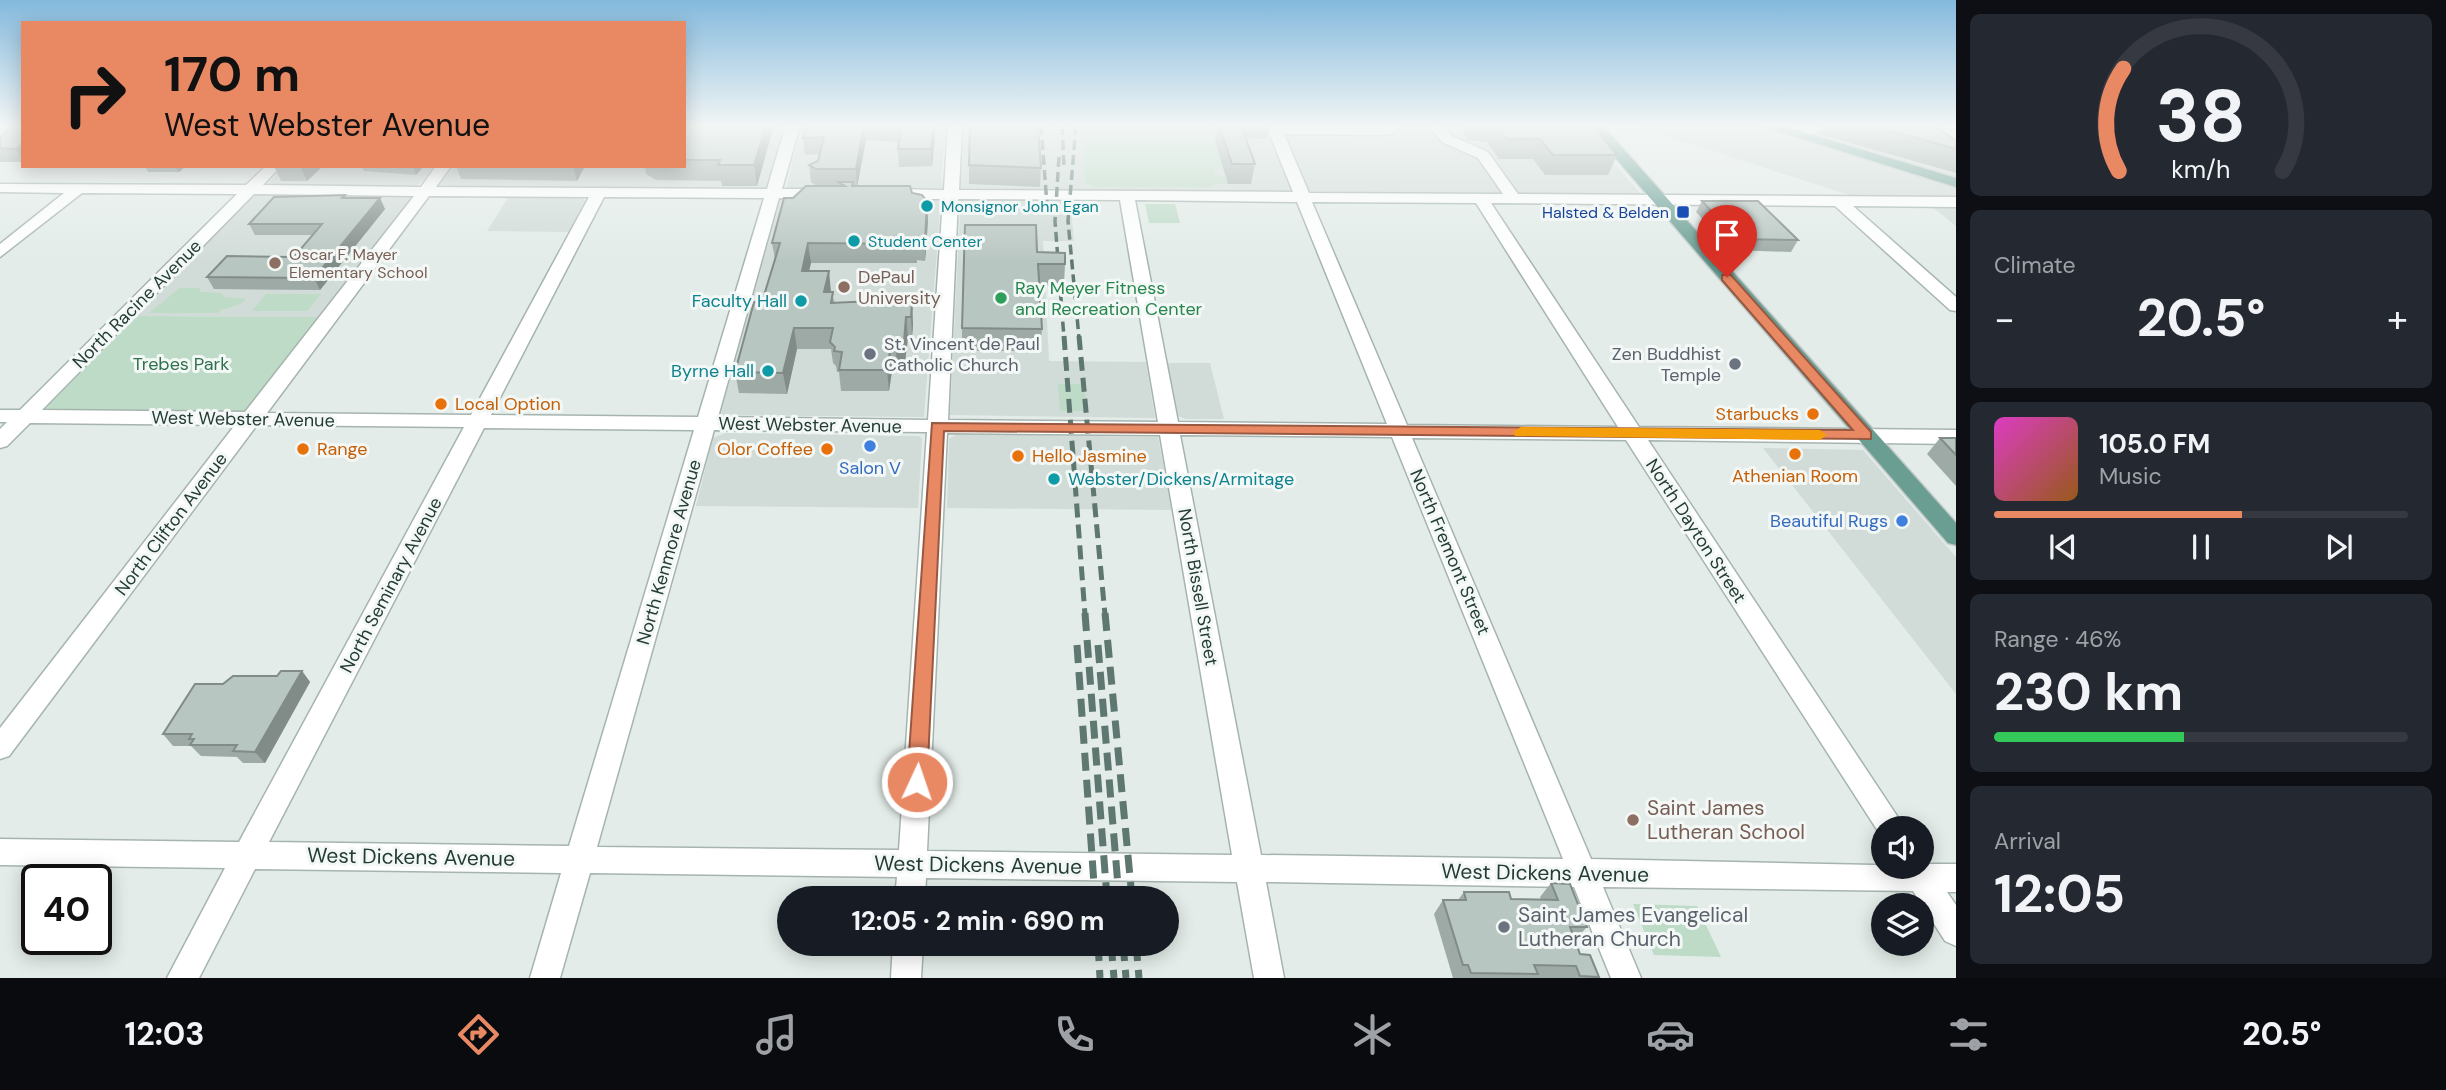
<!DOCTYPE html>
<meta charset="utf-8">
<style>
body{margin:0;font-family:"DM Sans",sans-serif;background:#242831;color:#f1f3f6;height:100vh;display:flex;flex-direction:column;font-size:26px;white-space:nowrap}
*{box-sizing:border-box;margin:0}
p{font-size:23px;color:#9ea1a6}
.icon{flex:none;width:38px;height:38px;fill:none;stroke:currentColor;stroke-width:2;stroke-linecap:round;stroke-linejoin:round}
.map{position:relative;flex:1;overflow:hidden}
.drawer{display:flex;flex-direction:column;gap:14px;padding:14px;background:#0d0f14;width:490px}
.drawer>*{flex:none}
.guide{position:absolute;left:21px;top:21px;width:665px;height:147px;border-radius:0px;box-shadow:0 4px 18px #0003;background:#e98964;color:#111;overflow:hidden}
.buttons{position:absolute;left:1871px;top:816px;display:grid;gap:14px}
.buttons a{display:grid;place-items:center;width:63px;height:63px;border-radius:50%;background:#171b24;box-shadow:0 4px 18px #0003;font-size:35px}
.speed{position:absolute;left:21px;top:864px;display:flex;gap:14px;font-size:35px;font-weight:700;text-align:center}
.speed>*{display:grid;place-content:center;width:91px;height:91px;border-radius:50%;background:#171b24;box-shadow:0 4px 18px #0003;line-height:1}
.speed .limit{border:4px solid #111;border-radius:10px;background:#fff;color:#111}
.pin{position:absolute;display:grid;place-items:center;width:60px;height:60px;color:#fff;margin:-72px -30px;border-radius:50% 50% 50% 0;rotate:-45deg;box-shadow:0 0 7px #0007}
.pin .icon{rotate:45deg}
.me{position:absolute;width:77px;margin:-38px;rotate:3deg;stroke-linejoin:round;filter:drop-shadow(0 0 5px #0008)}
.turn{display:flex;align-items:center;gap:24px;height:147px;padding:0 28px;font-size:32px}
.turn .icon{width:91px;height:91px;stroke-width:2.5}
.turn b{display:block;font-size:49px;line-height:60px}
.big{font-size:52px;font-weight:700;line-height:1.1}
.drawer .card{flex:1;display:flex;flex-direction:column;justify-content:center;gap:10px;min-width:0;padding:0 24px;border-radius:10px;background:#242831}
.drawer .dial{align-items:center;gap:0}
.dial svg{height:182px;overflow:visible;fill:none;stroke:#363941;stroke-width:7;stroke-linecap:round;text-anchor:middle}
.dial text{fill:#f1f3f6;stroke:none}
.song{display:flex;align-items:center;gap:21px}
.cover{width:84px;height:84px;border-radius:10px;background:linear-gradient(135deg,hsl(310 70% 55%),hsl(30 70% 35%))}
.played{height:7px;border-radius:4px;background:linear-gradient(90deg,#e98964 60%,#363941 60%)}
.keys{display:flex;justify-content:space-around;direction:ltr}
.heat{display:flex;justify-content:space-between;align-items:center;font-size:38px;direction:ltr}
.charge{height:10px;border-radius:5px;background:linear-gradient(90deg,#34c759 46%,#363941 0)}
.trip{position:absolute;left:777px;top:886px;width:402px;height:70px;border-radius:35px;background:#171b24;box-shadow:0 4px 18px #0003;font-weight:700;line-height:70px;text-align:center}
.menu{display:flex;height:112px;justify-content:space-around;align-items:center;background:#090b0e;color:#9ea1a6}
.menu .icon{width:49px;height:49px}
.menu .active{color:#e98964}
.menu b{font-size:32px;color:#f1f3f6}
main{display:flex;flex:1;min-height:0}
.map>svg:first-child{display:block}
.built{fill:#d1dbd7}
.green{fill:#bddbc6}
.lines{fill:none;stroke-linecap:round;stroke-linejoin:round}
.minor-casing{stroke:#a6b4af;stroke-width:3}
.major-casing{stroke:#c2c8c7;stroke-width:3}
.minor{fill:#fff;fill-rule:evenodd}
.major{fill:#6a9e93;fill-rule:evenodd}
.rail-far2{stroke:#5e7771;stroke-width:3.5;stroke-dasharray:10 5;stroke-linecap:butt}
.rail-far1{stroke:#5e7771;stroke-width:5;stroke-dasharray:14 7;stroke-linecap:butt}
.rail{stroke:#5e7771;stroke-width:7;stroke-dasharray:18 9;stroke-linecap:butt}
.wall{fill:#9eaaa6}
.shaded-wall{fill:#818b87}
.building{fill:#b8c6c1;stroke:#818b87;stroke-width:2}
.route{fill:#e98964;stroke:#975941;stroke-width:2}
.slow{fill:#f59e0b}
.culture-dot{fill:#0f9aa8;stroke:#f3f8f6;stroke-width:2.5}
.transit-dot{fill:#1a4fb4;stroke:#f3f8f6;stroke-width:2.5}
.education-dot{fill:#8d6e63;stroke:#f3f8f6;stroke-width:2.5}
.leisure-dot{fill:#2e9e5b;stroke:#f3f8f6;stroke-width:2.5}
.worship-dot{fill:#6b7280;stroke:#f3f8f6;stroke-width:2.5}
.food-dot{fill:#e8710a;stroke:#f3f8f6;stroke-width:2.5}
.shop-dot{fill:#3f7fe0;stroke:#f3f8f6;stroke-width:2.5}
.labels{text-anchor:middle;stroke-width:6;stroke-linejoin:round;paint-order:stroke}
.far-culture-label{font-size:16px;fill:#0d838f;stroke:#f3f8f6;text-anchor:start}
.far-transit-label{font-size:16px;fill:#164399;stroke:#f3f8f6;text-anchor:end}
.far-education-label{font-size:16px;fill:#785e54;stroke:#f3f8f6;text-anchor:start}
.education-label{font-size:18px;fill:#785e54;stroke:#f3f8f6;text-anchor:start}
.leisure-label{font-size:18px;fill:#27864d;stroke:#f3f8f6;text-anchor:start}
.culture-label{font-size:18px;fill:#0d838f;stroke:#f3f8f6;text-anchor:end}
.street-label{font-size:18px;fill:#243c36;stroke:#f3f8f6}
.worship-label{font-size:18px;fill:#5b616d;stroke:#f3f8f6;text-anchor:start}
.park-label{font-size:18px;fill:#30704b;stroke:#f3f8f6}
.food-label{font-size:18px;fill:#c56008;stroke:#f3f8f6;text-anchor:start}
.shop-label{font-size:18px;fill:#366cbe;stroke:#f3f8f6}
.near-education-label{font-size:21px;fill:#785e54;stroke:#f3f8f6;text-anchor:start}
.near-street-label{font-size:21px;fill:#243c36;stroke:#f3f8f6}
.near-worship-label{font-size:21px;fill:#5b616d;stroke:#f3f8f6;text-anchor:start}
</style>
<main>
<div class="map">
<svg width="1956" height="978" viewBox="0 0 1956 978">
<rect width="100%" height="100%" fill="#e3ece8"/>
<g class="built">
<path d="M684,125H787L767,188L436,186L451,166H684Z"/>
<path d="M802,125H946L941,177L944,188L786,189Z"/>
<path d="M964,125H1581L1641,194L965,192L958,190L957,184L961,181Z"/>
<path d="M1632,125H1905L1956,163V226L1920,197H1855Z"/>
<path d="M284,166H436L416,187L266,186Z"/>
<path d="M253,194L413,196L318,317L137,316Z"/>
<path d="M509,196L581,197L585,200L569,232L487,231Z"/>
<path d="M781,198L941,199L924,417L720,415Z"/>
<path d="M970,198L1070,200L1074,241H1043L1049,361L1146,362L1155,418L950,415L960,212L957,210L958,200Z"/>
<path d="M1167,363H1210L1224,419H1186L1176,415Z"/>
<path d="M725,433L919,436L922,439L918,508L696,506L713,438Z"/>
<path d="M957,434L1158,437L1172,510L947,508L949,439Z"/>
<path d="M1763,448L1863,450L1956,557V694Z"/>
</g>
<g class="green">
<path d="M1082,125H1210L1219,141L1224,170H1214L1215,175L1225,176L1228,184H1215L1211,187H1095L1085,183Z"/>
<path d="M1145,204H1175L1180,223H1149Z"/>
<path d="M180,288H200V292L221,293L224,297L246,299C236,309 224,306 218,313H149Z"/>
<path d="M266,294H321L307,311H252Z"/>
<path d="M137,316L318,317L245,412L44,410Z"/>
<path d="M1058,384H1084L1087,411H1060Z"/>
<path d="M1633,904L1697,906L1721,957L1654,955Z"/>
</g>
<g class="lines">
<g class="minor-casing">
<g id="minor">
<path d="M786,125H800L782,189H824L832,194L824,199L779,198L718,417L928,420L943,199H891L883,194L891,189L944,190L948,125H962L959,190L1293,192L1266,125H1399L1395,133L1383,135L1284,134L1309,193L1503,194L1478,158L1442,142L1428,125H1443L1452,136L1488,152L1518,194L1956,197V207L1853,206L1956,297V311L1950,310L1835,206L1491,203L1639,427L1956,430V444L1648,440L1899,819L1903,828H1883V839L1626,440L1412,438L1591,859L1922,866V858L1928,864H1956V892H1947L1956,905V946L1945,941L1913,891L1603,887L1641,978H1611L1574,887L1266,882L1284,978H1254L1237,882L926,878L925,898H895L897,877L590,873L560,978H530L561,873L255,869L199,978H167L225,868L0,865V839L239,842L464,427L257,425L9,756L0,759V728L235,425L30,423L7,446L0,448V429L7,422H0V410H20L237,194L82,193L0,257V244L64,193L0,192V184L246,185L266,166H281L263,185L421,187L436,166H451L436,187L767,189ZM254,194L414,196L245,412L42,410ZM429,196L589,197L471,415L267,413ZM604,197L764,198L698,417L491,415ZM958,199L1120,200L1158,422L948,420ZM1135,200L1297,202L1387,424L1178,422ZM1312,202L1476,203L1618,427L1407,425ZM484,428L694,430L569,846L269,842ZM714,430L927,432L899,850L597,847ZM947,433L1160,435L1232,855L927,851ZM1180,435L1392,437L1563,859L1261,855Z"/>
<path d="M1779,125H1825L1811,136Z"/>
<path d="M893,943H923L921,978H891Z"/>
</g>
</g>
<g class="major-casing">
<g id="major">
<path d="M1587,125H1602L1956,523V545L1948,543Z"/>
<path d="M1758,125H1780L1956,178V187Z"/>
</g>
</g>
<use href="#minor" class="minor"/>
<use href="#major" class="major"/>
<g class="rail-far2">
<path d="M1041,125L1047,205"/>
<path d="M1062,125L1064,167"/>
<path d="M1076,125L1068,221L1079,338"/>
<path d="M1059,157L1055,221L1064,338"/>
</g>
<g class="rail-far1">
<path d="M1064,336L1085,615"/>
<path d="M1079,336L1105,615"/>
</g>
<g class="rail">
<path d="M1085,613L1107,898"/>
<path d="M1105,613L1132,898"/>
<path d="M1077,645L1095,898"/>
<path d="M1098,645L1119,898"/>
<path d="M1098,943L1100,978"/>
<path d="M1111,943L1114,978"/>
<path d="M1123,943L1126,978"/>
<path d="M1136,943L1139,978"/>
</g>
</g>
<g class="wall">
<path d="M23,125V162H0V137Z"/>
<path d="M684,125H774L757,186H722L721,181L656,180L646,174L645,166H684Z"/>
<path d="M807,125H936L932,166L899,167L898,149L899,142L866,140L857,186L912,193L927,201L928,221L925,261L917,260V263H811L809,271L831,292L835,303L912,304L913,325L912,337H908L905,362L897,371H892L889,391H841L839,372H837L836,366L833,363L831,349H797L787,394L739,393L735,372L762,302L775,259L772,243L793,198L817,186L811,182L809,165L818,161L819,154L805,155L803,138Z"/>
<path d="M1217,125H1270L1267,139L1246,138L1255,164L1251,184H1228L1215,141Z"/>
<path d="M1459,125H1592L1617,155L1608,175H1545L1533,159H1499L1487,142L1468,140Z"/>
<path d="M1823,125H1934L1956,141V173L1818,134Z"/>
<path d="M969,165L1041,168L1040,187L969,184Z"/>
<path d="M145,166H186L179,172H148Z"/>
<path d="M274,166H323L307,181H281Z"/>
<path d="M362,166H424L416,175L364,171Z"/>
<path d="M456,166H585L577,181L461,179Z"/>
<path d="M345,195L346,198L385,209L320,290L214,289L207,277L294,257L313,235H255L249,224Z"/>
<path d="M1702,201L1798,240L1791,252L1731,250L1696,212Z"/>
<path d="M1037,252L1065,264L1064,286H1039L1042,329L1040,351H962V328Z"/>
<path d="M1940,438H1956V486L1927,454Z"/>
<path d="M302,671L310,682L265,763H243L237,757L201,756L191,746H173L163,734L223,684L277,676Z"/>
<path d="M1551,883L1587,927L1575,940L1580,954L1599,977L1598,978H1453L1434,914L1443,900H1458L1464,892L1511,899L1541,900L1540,897Z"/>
</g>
<g class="shaded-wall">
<path d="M766,125H774L757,186L754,165Z"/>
<path d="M864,125L866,140L857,187L856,169Z"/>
<path d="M934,125H936L932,166L931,149Z"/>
<path d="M23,144V159L16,149Z"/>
<path d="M175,166H186L179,172Z"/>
<path d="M300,166H323L307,181Z"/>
<path d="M413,166H424L416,175Z"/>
<path d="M573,166H585L577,181Z"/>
<path d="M380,198L385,209L320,290L314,278Z"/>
<path d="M927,201L928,221L925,261V241Z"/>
<path d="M808,243L811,263L804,291L802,271Z"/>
<path d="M829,271L831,292L827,313L824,292Z"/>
<path d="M912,304L913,325L912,337L911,317Z"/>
<path d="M906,317L908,337L905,362L897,371L896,351Z"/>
<path d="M794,328L797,349L787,394L783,373Z"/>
<path d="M890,351L892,371L889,391L887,370Z"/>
<path d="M302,671L310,682L265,763L255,752Z"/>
</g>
<g class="building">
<path d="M17,125H23V144L16,149L0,148V137Z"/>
<path d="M684,125H766L754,165H718L720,160H684Z"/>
<path d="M807,125H864L856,169H816L809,165L818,161L824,137L803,138Z"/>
<path d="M894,125H934L931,149H898L901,126Z"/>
<path d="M970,125H1037L1038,127L1041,168L969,165Z"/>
<path d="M1219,125H1241L1255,164H1232Z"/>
<path d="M1497,125H1592L1617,155H1553L1540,139H1506Z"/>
<path d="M1870,125H1934L1956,141V149Z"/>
<path d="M838,182H853L852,186H910L912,193L922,195L927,201L925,241H917L916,244L808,243L802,271H829L824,292H833L831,303L873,301L912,304L911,317H906L904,341L896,351H890L887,370H839L842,352L834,351L835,347L830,342L833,328H794L783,373L735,372L754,302H762L780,243H772L784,198H793L806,186H845Z"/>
<path d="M345,195L342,198H380L314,278L207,277L227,256L294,257L322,224H249L274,197Z"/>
<path d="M1702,201H1758L1798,240L1737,239Z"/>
<path d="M965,225H1036L1037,252L1065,253V264H1038L1042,329L962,328Z"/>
<path d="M1940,438H1956V455Z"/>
<path d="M281,671H302L255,752L233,751L237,745H190L194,739H189L192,734H163L195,684H223L233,676H277Z"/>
<path d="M1551,883L1570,884L1587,927H1570L1580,954L1590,955L1599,977L1580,976L1576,966L1534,965L1538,974L1471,973L1468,965H1463L1443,900H1466L1464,892H1509L1511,899L1558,900Z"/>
</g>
<linearGradient id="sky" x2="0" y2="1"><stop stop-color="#84b9dd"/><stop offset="0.48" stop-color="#f2f6f5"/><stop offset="1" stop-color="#f2f6f5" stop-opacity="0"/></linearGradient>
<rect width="1956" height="262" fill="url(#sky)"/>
<path class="route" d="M1722,275H1731L1871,432V439L944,431L927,782L924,788L917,791L910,788L907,782L932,423L1853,430L1722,280Z"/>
<path class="slow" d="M1521,427L1820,430L1827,435L1820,440L1515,436L1513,432Z"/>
<g class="culture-dot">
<circle cx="927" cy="206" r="7"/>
<circle cx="854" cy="241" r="7"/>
<circle cx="801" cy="301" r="7"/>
<circle cx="768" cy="371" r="7"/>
<circle cx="1054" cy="479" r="7"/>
</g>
<rect class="transit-dot" x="1676" y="205" width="14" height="14" rx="3.5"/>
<g class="education-dot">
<circle cx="275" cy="263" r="7"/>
<circle cx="844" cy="287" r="7"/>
<circle cx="1633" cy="820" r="7"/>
</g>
<circle class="leisure-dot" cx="1001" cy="298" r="7"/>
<g class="worship-dot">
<circle cx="870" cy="354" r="7"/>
<circle cx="1735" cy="364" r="7"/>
<circle cx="1504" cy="927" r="7"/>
</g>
<g class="food-dot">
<circle cx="441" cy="404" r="7"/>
<circle cx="1813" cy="414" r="7"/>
<circle cx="303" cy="449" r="7"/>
<circle cx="827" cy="449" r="7"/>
<circle cx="1795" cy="454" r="7"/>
<circle cx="1018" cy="456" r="7"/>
</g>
<g class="shop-dot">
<circle cx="870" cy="446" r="7"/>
<circle cx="1902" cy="521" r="7"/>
</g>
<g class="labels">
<g class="far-culture-label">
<text x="941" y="212">Monsignor John Egan</text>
<text x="868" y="247">Student Center</text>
</g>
<g class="far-transit-label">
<text x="1669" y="218">Halsted &amp; Belden</text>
</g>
<g class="far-education-label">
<text x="289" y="260">Oscar F. Mayer<tspan x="289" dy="18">Elementary School</tspan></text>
</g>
<g class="education-label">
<text x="858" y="283">DePaul<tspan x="858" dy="21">University</tspan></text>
</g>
<g class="leisure-label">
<text x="1015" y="294">Ray Meyer Fitness<tspan x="1015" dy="21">and Recreation Center</tspan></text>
</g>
<g class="culture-label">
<text x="787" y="307">Faculty Hall</text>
<text x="754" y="377">Byrne Hall</text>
<text x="1068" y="485" text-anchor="start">Webster/Dickens/Armitage</text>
</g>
<g class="street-label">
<text transform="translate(137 304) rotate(-45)" y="6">North Racine Avenue</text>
<text transform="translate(243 419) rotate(1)" y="6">West Webster Avenue</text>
<text transform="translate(810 425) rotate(1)" y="6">West Webster Avenue</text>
<text transform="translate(171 524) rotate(-53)" y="6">North Clifton Avenue</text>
<text transform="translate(1696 531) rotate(57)" y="6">North Dayton Street</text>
<text transform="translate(669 552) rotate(-74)" y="6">North Kenmore Avenue</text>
<text transform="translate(1450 552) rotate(67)" y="6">North Fremont Street</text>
<text transform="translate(391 585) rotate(-62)" y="6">North Seminary Avenue</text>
<text transform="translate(1198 587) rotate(80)" y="6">North Bissell Street</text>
</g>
<g class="worship-label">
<text x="884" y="350">St. Vincent de Paul<tspan x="884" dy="21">Catholic Church</tspan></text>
<text x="1721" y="360" text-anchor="end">Zen Buddhist<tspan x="1721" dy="21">Temple</tspan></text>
</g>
<g class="park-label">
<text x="181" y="370">Trebes Park</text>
</g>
<g class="food-label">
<text x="455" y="410">Local Option</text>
<text x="1799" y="420" text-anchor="end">Starbucks</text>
<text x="317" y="455">Range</text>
<text x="813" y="455" text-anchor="end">Olor Coffee</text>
<text x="1032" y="462">Hello Jasmine</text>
<text x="1795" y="482" text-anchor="middle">Athenian Room</text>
</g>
<g class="shop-label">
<text x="870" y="474">Salon V</text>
<text x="1888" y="527" text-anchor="end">Beautiful Rugs</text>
</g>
<g class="near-education-label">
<text x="1647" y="815">Saint James<tspan x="1647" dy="24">Lutheran School</tspan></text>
</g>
<g class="near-street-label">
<text transform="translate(411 857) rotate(1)" y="7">West Dickens Avenue</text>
<text transform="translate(978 865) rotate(1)" y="7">West Dickens Avenue</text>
<text transform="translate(1545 873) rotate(1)" y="7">West Dickens Avenue</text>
</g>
<g class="near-worship-label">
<text x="1518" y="922">Saint James Evangelical<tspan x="1518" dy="24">Lutheran Church</tspan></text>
</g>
</g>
</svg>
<div class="buttons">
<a><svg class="icon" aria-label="sound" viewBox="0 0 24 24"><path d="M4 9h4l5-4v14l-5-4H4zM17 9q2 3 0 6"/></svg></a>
<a><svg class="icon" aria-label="layers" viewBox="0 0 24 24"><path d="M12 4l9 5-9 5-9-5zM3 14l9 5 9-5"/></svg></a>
</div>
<div class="speed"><div class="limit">40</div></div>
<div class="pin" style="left:1727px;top:277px;background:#d93025"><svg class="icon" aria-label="arrive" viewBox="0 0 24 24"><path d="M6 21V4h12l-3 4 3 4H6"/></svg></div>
<svg class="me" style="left:917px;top:782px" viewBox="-20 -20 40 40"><circle r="17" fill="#e98964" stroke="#fff" stroke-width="3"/><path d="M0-11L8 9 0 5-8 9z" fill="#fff"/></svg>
<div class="trip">12:05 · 2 min · 690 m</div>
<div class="guide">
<div class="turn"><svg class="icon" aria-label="right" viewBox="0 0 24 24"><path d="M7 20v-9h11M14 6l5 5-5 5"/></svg><div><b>170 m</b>West Webster Avenue</div></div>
</div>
</div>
<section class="drawer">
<div class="card dial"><svg viewBox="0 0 100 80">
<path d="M14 69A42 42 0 1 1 86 69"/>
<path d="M14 69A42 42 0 0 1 16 24" stroke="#e98964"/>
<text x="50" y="56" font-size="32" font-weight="700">38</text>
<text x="50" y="72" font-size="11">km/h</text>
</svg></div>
<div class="card"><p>Climate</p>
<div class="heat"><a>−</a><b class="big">20.5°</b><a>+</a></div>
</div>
<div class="card">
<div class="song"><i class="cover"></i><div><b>105.0 FM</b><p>Music</p></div></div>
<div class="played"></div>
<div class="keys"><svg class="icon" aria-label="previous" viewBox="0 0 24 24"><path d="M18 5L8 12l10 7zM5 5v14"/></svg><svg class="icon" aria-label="pause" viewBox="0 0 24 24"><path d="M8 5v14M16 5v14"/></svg><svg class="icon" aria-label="next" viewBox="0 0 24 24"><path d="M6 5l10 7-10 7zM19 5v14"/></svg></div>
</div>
<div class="card"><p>Range · 46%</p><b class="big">230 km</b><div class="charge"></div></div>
<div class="card"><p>Arrival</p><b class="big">12:05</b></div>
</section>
</main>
<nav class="menu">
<b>12:03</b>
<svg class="icon active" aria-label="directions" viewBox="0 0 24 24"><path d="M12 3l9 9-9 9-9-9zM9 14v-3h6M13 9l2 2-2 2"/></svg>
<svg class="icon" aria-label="music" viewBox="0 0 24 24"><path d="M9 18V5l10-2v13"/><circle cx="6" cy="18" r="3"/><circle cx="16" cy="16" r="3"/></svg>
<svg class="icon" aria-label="phone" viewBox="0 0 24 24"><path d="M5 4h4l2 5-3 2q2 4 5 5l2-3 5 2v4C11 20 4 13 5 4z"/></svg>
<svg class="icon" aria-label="climate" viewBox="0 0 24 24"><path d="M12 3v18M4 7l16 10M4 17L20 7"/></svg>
<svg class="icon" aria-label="car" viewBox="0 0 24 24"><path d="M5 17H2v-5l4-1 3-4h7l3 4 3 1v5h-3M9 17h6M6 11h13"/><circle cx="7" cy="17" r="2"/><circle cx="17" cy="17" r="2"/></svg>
<svg class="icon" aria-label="filters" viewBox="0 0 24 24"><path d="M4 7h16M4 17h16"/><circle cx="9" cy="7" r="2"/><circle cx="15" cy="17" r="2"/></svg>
<b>20.5°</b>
</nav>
